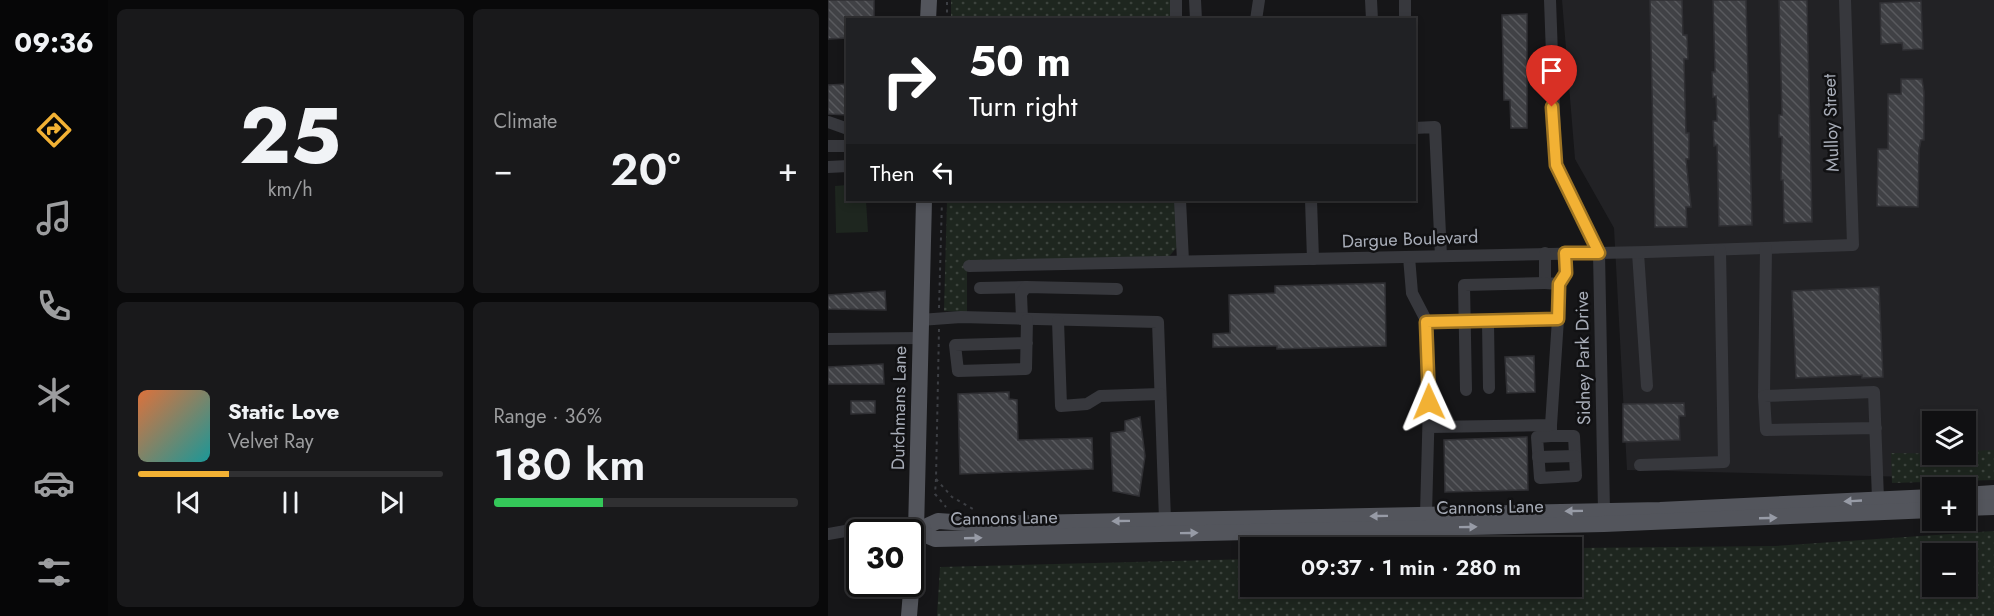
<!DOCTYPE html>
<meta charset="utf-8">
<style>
body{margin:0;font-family:Jost,sans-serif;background:#19191b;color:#f1f3f6;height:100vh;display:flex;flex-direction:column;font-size:22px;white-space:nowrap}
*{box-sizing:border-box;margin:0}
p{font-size:20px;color:#9c9d9f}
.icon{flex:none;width:33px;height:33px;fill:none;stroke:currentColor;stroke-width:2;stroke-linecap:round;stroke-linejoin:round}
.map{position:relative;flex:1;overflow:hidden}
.drawer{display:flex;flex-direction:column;gap:9px;padding:9px;background:#09090a;width:720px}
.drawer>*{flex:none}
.hud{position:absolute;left:18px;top:18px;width:570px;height:183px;border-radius:0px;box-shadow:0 3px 9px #0003,0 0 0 2px #303032;background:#202124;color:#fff;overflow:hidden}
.fabs{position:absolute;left:1094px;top:411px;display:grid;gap:12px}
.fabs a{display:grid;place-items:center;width:54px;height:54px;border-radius:0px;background:#101012;box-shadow:0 3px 9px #0003,0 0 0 2px #303032;font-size:30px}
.speed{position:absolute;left:18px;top:519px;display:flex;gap:12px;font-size:30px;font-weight:700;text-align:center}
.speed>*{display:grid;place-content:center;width:78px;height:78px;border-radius:50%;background:#101012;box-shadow:0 3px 9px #0003,0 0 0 2px #303032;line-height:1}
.speed .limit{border:3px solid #111;border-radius:9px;background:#fff;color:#111}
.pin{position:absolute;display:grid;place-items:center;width:51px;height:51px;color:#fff;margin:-62px -26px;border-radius:50% 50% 50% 0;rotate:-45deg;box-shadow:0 0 6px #0007}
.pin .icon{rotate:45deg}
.me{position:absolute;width:66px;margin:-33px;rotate:359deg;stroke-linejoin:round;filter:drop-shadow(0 0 4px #0008)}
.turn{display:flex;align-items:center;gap:21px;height:126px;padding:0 24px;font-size:27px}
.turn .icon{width:78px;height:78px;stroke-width:2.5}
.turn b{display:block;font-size:42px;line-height:51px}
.then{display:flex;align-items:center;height:57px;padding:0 24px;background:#0003;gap:12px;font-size:22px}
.big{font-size:45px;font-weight:600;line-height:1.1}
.drawer .tile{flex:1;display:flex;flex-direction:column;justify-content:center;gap:9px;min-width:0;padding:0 21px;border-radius:9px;background:#19191b}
.drawer .dial{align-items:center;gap:0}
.dial b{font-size:78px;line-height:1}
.song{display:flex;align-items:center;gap:18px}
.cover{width:72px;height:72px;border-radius:9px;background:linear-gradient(135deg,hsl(20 70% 55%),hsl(180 70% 35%))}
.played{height:6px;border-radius:3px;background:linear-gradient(90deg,#f2b134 30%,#303032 30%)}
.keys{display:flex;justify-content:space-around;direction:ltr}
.heat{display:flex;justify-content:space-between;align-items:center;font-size:33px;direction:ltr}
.charge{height:9px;border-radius:4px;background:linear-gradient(90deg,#34c759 36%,#303032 0)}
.drawer .tiles{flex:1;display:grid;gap:9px;grid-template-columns:repeat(2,1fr)}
.trip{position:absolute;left:412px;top:537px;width:342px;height:60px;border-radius:0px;background:#101012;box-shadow:0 3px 9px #0003,0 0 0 2px #303032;font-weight:600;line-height:60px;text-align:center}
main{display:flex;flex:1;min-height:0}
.menu{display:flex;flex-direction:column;width:108px;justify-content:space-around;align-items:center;background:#060607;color:#9c9d9f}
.menu .icon{width:42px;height:42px}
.menu .selected{color:#f2b134}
.menu b{font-size:27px;color:#f1f3f6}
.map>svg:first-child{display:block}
.built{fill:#222225;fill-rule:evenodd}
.grass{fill:url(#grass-dots);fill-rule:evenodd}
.park{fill:#1e261f}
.building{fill:url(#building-back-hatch);stroke:#303034;stroke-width:1.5}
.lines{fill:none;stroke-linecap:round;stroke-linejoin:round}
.path{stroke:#3d3f44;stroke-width:2;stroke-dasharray:3 4.5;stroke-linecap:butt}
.minor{stroke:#37383d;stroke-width:12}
.major{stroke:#53555c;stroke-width:16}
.oneway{fill:#979ba6}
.route-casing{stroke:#9d7322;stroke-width:15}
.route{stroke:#f2b134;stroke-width:10}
.labels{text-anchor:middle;stroke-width:5;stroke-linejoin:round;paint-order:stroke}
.street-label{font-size:18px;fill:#a8adb8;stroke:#111113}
</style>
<main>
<nav class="menu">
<b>09:36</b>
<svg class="icon selected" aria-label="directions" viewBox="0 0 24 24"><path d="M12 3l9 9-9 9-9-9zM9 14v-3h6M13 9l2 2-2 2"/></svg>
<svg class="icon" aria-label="music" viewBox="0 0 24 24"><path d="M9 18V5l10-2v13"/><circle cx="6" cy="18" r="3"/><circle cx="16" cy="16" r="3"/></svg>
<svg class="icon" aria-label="phone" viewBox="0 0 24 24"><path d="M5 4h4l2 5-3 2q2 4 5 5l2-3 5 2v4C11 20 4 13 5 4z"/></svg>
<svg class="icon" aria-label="climate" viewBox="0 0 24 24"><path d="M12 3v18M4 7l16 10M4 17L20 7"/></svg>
<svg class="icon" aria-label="car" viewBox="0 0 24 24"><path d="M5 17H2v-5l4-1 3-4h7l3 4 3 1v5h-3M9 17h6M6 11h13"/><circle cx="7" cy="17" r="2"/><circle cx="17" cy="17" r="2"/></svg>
<svg class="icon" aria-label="filters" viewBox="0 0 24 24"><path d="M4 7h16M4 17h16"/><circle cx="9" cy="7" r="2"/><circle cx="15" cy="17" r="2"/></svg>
</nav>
<section class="drawer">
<div class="tiles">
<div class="tile dial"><b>25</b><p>km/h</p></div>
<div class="tile"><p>Climate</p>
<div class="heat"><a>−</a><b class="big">20°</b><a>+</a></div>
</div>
<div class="tile">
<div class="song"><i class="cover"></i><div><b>Static Love</b><p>Velvet Ray</p></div></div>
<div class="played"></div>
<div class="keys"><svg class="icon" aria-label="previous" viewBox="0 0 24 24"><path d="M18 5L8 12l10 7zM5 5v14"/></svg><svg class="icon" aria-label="pause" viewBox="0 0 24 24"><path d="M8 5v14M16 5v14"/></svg><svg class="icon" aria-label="next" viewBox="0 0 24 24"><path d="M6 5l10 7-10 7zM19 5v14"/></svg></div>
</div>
<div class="tile"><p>Range · 36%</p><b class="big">180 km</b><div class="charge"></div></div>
</div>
</section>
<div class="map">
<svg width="1166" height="616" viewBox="0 0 1166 616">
<defs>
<pattern id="grass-dots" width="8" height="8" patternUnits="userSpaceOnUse" patternTransform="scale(1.5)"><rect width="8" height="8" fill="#1e261f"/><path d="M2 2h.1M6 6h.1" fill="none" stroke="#3c433d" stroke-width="1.8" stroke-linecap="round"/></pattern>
<pattern id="building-back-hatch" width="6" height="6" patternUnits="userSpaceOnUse" patternTransform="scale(1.5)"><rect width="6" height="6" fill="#404145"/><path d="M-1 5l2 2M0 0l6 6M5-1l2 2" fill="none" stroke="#595a5e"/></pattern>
</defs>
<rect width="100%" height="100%" fill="#161618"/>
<path class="built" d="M734,0H1166V479L799,470L786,228L747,159ZM1104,422H1137V454H1104Z"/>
<g class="grass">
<path d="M123,0H346L347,19L123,20Z"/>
<path d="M119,200H349L350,246L338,260L139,265V312L116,311Z"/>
<path d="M1166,450V480L1064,483L1063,453L1137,454V451Z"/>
<path d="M1166,531V616H109L112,567L423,559V586H744V548L948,546ZM1104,554H1137V586H1104Z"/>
</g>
<path class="park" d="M19,185L20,200H38L40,232L8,233L7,186Z"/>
<g class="building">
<path d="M0,0H46V20H20V38L0,39Z"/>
<path d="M822,0H854L855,35H859L860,59H856L858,133H861V159H858L863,207H858L859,227H827Z"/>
<path d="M885,0H918L924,225L891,226L889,145L886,146L885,121H889L888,96L885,97L884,72H887Z"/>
<path d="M951,0H979L984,222L956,223L955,180H953L954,137H951V115H954Z"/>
<path d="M1093,1L1095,49L1075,50L1074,43L1053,44L1052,3Z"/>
<path d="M699,14V128H683L682,100H676L674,15Z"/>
<path d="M1073,79H1094L1096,92V140H1093L1091,150L1090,207L1049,206L1050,149H1060V94H1073Z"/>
<path d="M20,84V115L0,114V85Z"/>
<path d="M557,283L558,346L449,349V346L385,347V334L402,333L401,295L447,293V286Z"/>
<path d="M1051,287L1055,377L1034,378V375L968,378L964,291Z"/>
<path d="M57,291L58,310L0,309V295Z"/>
<path d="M706,356L707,392L679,393L677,357Z"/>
<path d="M55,364L56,384H0V367Z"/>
<path d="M181,392V399L189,400L190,440L264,438L265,469L132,474L130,394Z"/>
<path d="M23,401H47V413L23,414Z"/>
<path d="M856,403L857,416H851L852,440L795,442V404Z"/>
<path d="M312,417L317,456L311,496L285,491L283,445V433L297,431V421Z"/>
<path d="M699,437L700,490L617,492L616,440Z"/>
</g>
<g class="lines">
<g class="path">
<path d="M119,20V0"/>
<path d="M111,308L114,200"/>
<path d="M111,329L108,479L124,497L145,509"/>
<path d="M108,479L107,494L118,507"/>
<path d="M1112,485L1127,484"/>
</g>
<g class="minor">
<path d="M348,0V20"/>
<path d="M367,0L368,20"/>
<path d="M543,0L544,20"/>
<path d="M577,0V20"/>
<path d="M722,0L728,165L771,253L776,511"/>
<path d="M428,20L431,0"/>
<path d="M0,122L20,129"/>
<path d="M586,128L607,127L613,256"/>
<path d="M0,146H20"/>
<path d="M0,167L20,166"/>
<path d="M352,200L355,261"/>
<path d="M483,200L485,259"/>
<path d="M810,253L819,386"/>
<path d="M581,257L584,293L598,320L600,337L601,402L598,514"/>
<path d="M141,266L819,252L1025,245L1017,0"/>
<path d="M731,284L738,273L737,253"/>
<path d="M152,288L198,287"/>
<path d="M194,319L193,294L198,287L289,289"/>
<path d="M92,320L133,317L330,322L337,520"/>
<path d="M230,321L233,406L259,404L272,396L332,394"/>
<path d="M598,322L730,319L731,284L717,283V253"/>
<path d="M660,322L661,388"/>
<path d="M0,339L91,338"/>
<path d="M199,343L127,345L130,371L198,369L199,320"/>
<path d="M638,390L636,285L717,283"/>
<path d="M936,396L938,248"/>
<path d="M723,425V436L709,437L712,478L748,476L746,436H723"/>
<path d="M601,427L723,425L730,319"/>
<path d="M1048,428L938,430L936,396L1046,392L1050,499"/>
<path d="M710,457L747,456"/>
<path d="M812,465L896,462L892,250"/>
<path d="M0,534L34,528L88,531"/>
</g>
<g class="major">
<path d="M100,20L101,0"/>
<path d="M1137,495L1166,493"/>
<path d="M1137,508L1166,507"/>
<path d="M88,531L110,521L154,524L832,510L1104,497"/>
<path d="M88,531L107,539L776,524L1104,510"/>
<path d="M81,616L88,531L96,200"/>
</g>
</g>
<defs><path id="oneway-solid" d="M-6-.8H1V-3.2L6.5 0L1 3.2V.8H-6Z" transform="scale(1.5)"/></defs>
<g class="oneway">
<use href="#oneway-solid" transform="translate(1025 501) rotate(177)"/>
<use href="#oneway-solid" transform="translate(746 511) rotate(179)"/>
<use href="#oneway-solid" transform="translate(551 516) rotate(179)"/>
<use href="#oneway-solid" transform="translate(940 518) rotate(-2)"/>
<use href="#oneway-solid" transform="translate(293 521) rotate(179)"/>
<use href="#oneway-solid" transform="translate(640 527) rotate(-1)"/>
<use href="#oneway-solid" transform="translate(361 533) rotate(-1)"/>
<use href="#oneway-solid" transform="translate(145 538) rotate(-2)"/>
</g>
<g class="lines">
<g class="route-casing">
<path id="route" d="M601,402L598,322L730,319L731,284L738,273L737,253H771L728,165L724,107"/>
</g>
<use href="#route" class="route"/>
</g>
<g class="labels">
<g class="street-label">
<text transform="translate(1003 123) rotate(-92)" y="6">Mulloy Street</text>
<text transform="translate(582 239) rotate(-2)" y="6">Dargue Boulevard</text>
<text transform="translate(755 358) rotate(-91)" y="6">Sidney Park Drive</text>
<text transform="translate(71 408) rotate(-89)" y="6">Dutchmans Lane</text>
<text transform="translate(662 507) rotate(-1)" y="6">Cannons Lane</text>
<text transform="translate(176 518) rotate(-1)" y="6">Cannons Lane</text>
</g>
</g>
</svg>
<div class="fabs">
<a><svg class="icon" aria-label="layers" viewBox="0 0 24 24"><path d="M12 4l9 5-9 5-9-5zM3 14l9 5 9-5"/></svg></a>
<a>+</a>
<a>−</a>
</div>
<div class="speed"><div class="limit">30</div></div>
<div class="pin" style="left:724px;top:107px;background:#d93025"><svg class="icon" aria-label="arrive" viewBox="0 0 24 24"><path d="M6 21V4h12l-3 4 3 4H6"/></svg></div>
<svg class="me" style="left:601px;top:402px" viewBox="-20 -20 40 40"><path d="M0-17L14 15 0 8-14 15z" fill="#f2b134" stroke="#fff" stroke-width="4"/></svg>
<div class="trip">09:37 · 1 min · 280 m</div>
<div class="hud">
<div class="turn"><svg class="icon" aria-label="right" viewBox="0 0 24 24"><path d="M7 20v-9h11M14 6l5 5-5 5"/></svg><div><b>50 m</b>Turn right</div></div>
<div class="then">Then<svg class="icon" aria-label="left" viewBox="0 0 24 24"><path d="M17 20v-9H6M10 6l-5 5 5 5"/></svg></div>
</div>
</div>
</main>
